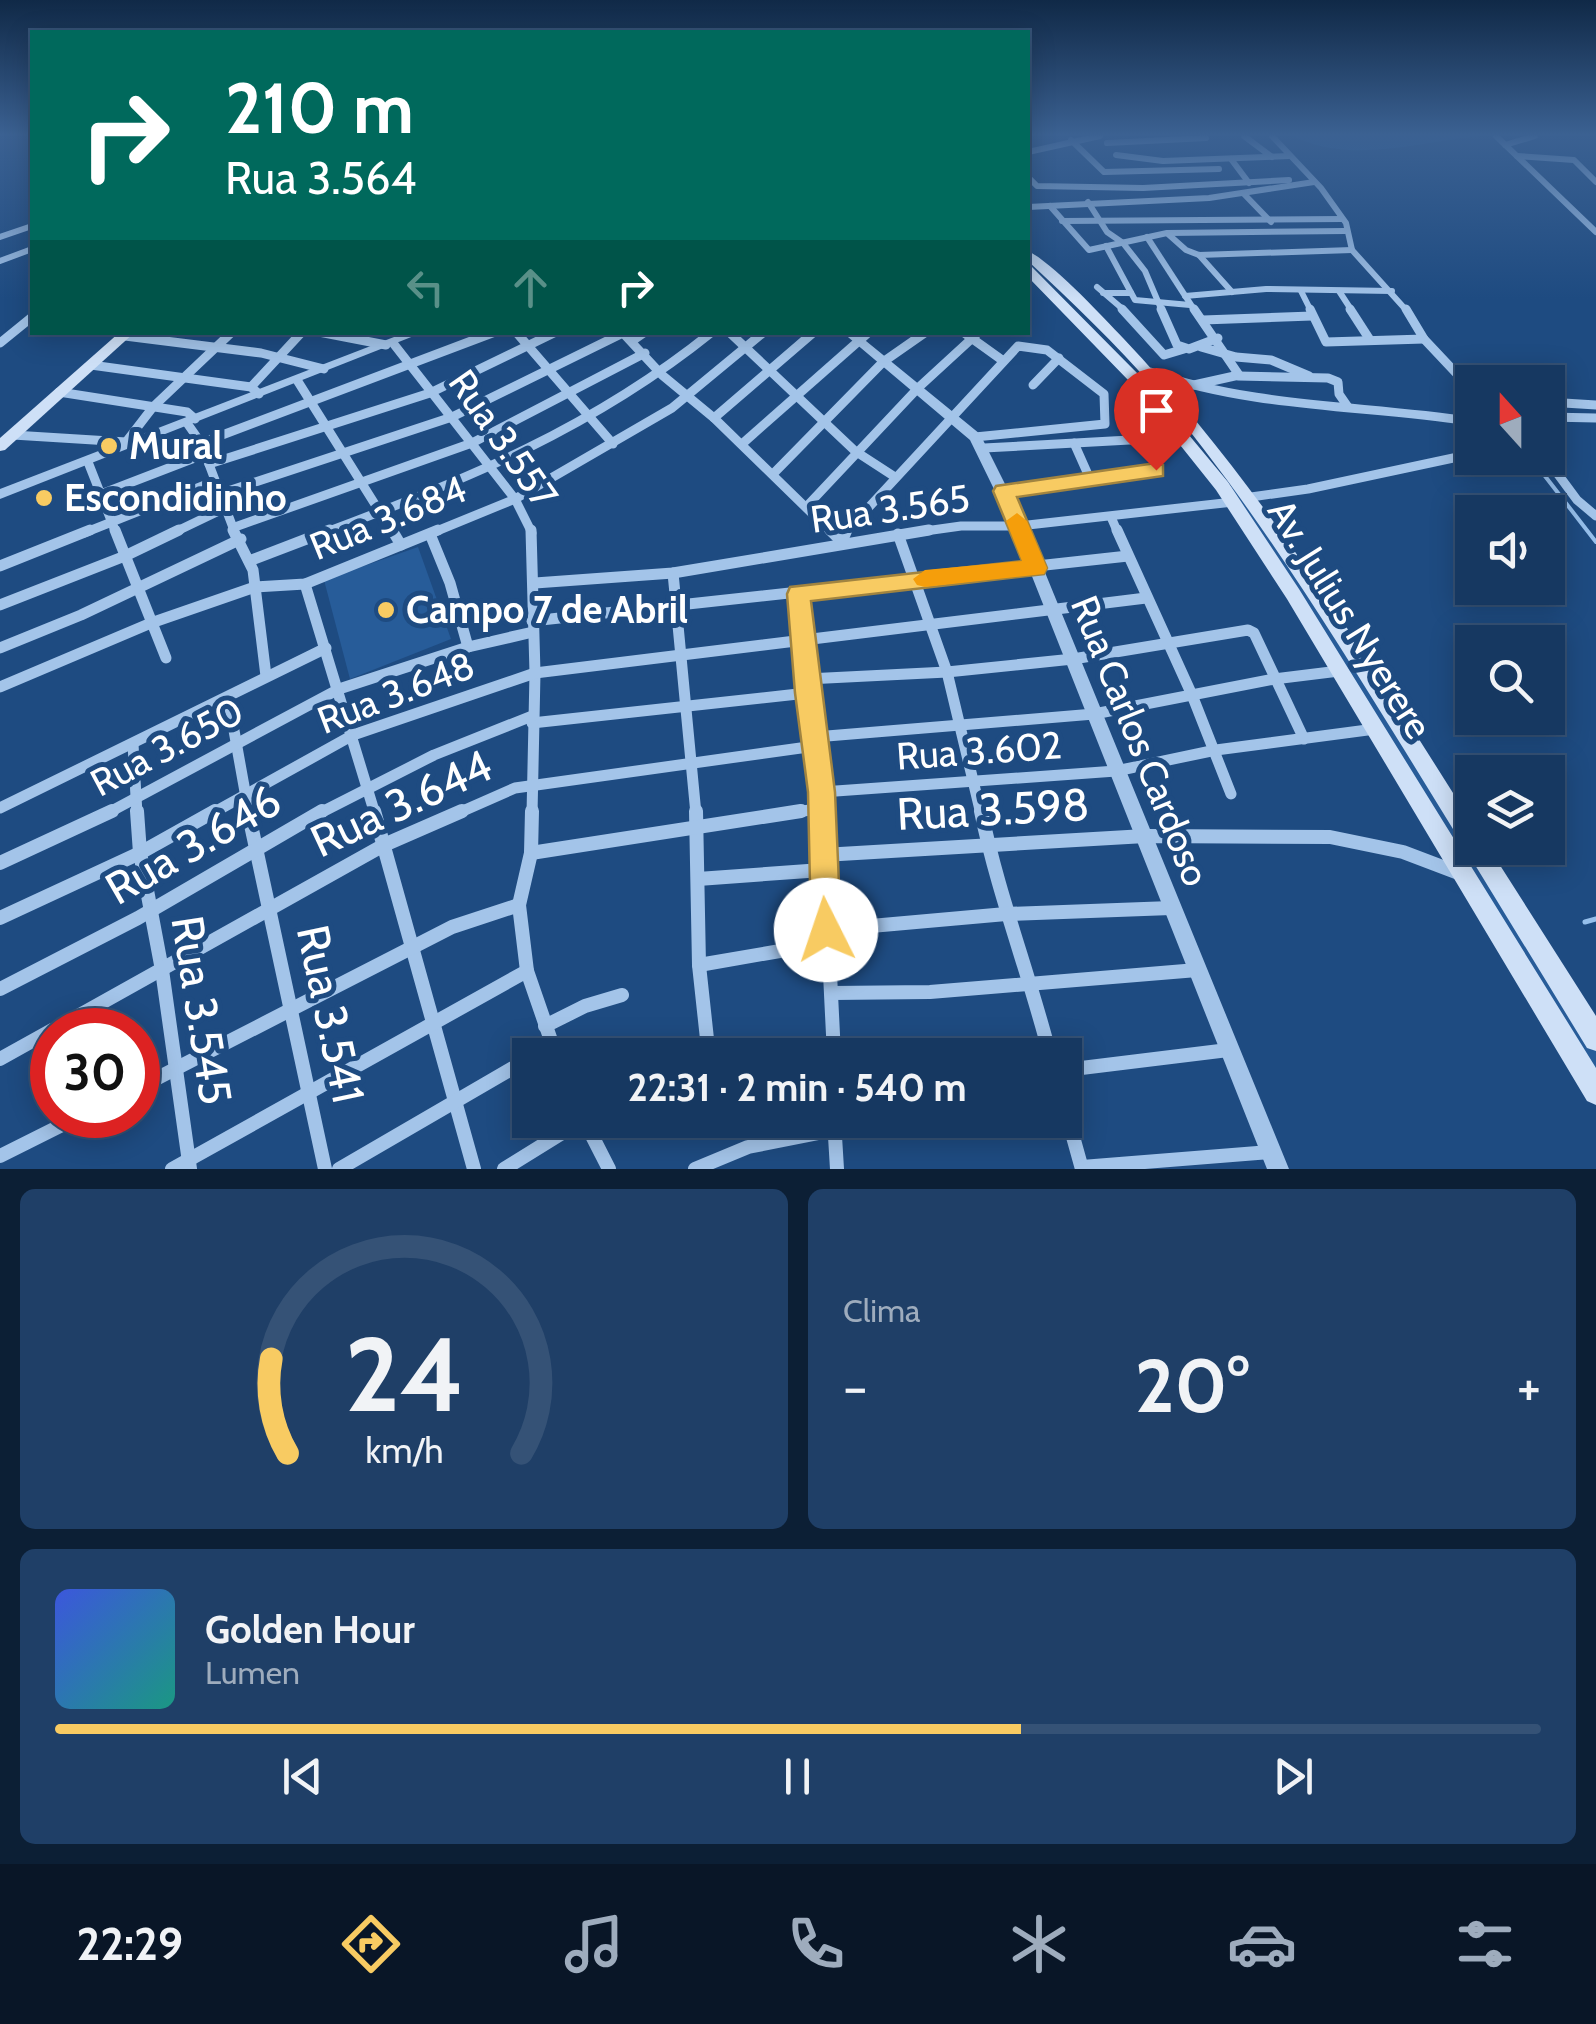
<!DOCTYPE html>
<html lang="pt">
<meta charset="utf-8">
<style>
body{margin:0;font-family:Cabin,sans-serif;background:#1f3f67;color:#f1f3f6;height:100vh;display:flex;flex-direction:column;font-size:38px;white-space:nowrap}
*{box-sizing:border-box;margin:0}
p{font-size:32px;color:#9eacbd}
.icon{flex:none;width:55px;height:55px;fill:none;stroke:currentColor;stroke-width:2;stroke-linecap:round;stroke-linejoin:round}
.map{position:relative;height:1169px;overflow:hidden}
.details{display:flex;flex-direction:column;gap:20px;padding:20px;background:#0c1f35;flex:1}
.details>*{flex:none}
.top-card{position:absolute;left:30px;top:30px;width:1000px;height:305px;border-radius:0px;box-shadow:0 5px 25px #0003,0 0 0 2px #355276;background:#00695c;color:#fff;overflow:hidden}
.needle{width:65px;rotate:339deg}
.controls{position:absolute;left:1455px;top:365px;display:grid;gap:20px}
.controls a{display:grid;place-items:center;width:110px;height:110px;border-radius:0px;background:#163861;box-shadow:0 5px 25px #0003,0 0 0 2px #355276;font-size:50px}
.speed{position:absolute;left:30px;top:1008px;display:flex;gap:20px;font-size:50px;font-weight:700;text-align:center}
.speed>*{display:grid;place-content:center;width:130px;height:130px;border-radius:50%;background:#163861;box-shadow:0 5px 25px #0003,0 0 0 2px #355276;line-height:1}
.speed .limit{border:15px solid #d22;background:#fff;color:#111}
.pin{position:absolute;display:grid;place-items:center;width:85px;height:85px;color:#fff;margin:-102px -42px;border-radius:50% 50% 50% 0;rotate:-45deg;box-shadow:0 0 10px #0007}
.pin .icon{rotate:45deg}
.me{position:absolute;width:110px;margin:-55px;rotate:356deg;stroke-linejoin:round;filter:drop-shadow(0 0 8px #0008)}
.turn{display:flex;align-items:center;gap:35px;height:210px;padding:0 30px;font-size:45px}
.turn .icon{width:130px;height:130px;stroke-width:2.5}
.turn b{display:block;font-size:70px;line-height:85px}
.lanes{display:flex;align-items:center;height:95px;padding:0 30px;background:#0003;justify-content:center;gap:50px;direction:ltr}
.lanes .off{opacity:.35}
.big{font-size:75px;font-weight:700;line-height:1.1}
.details .card{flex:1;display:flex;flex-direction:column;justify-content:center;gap:15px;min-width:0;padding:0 35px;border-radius:15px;background:#1f3f67}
.details .dial{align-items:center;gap:0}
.dial svg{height:260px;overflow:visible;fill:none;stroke:#355276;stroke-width:7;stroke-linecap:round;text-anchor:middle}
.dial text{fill:#f1f3f6;stroke:none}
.song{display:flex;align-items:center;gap:30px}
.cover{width:120px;height:120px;border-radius:15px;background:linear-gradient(135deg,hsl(230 70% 55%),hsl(170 70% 35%))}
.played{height:10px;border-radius:5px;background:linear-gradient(90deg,#f8cb62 65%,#355276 65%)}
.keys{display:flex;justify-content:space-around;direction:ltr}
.heat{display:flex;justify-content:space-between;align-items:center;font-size:55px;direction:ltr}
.details .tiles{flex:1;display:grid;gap:20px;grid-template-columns:1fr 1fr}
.card:last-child{grid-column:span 2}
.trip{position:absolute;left:512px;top:1038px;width:570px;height:100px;border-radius:0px;background:#163861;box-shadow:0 5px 25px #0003,0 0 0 2px #355276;font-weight:700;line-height:100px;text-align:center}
.menu{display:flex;height:160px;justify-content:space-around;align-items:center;background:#091627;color:#9eacbd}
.menu .icon{width:70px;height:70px}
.menu .current{color:#f8cb62}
.menu b{font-size:45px;color:#f1f3f6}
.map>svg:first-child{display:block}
.green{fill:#275c99}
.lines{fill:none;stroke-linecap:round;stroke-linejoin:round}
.stream-far1{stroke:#96bfeb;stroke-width:4}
.stream{stroke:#96bfeb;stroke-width:5}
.minor-far3{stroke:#a3c4e9;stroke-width:6}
.minor-far2{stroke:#a3c4e9;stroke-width:9}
.minor-far1{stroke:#a3c4e9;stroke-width:11}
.minor{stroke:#a3c4e9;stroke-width:14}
.tertiary{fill:#a3c4e9;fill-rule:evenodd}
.secondary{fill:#cee0f7;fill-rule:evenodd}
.route{fill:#f8cb62;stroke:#a18440;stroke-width:2.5}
.slow{fill:#f59e0b}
.poi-dot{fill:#f8cb62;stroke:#1e4b81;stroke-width:4}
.labels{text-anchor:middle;stroke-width:10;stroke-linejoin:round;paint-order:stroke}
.street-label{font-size:38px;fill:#fff;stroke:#1e4b81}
.poi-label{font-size:38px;font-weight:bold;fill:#fff;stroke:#1e4b81;text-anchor:start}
.near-street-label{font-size:45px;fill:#fff;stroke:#1e4b81}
</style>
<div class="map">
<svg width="1596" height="1169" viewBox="0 0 1596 1169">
<rect width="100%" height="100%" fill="#1e4b81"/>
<g class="green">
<path d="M1293,136H1479C1419,142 1350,165 1293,136Z"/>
<path d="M1230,486L1239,488L1596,1047V1082Z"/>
<path d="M418,547L451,639L350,679L324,580Z"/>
</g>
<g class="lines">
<path class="stream-far1" d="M1531,458L1596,542"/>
<path class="stream" d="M1585,922L1596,919"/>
<g class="minor-far3">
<path d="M1244,136L1272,157"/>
<path d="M1272,136L1321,188L1346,223L1352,250L1407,311"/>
<path d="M1496,136L1596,232"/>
<path d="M1071,140L1104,172L1219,169"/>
<path d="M1107,143L1206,138"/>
<path d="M1505,145L1535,136"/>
<path d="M1028,152L1100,136"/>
<path d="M1116,155L1163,161L1289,156"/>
<path d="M1517,156L1574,160L1596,182"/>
<path d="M1231,159L1249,183"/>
<path d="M1028,177L1037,186L1143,188L1289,180"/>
<path d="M1244,194L1271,222"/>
<path d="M1088,202L1107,232L1123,243L1145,271L1162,311"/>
<path d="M1050,206L1089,250L1167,233L1345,231"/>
<path d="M1028,207L1209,198L1314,182"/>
<path d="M1062,221L1342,219"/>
<path d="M1168,234L1186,250L1199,255L1352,250"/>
<path d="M0,237L32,226"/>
<path d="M1147,237L1195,311"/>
<path d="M1106,246L1135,300L1190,305"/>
<path d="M1199,255L1232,292"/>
<path d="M0,261L32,249"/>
<path d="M1097,287L1125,311"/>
<path d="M1301,291L1311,311"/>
<path d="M1339,291L1352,311"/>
<path d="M1103,293H1131"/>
<path d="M1185,296L1266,289L1392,291"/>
</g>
<g class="minor-far2">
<path d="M1122,309L1164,355L1184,349"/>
<path d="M1161,309L1177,345L1189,349L1218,338"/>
<path d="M1194,309L1239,375L1194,385"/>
<path d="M1310,309L1326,342L1424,339"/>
<path d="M1350,309L1370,340"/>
<path d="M1406,309L1424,339L1472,390"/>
<path d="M1203,320L1312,316"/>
<path d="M319,332L386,345"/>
<path d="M516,332L613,444"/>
<path d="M622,332L662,375L714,418L832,533"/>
<path d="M729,332L855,451L895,477"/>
<path d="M963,332L1002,360"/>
<path d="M125,336L261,353L324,369"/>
<path d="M632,341L645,332"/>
<path d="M0,343L32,317"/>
<path d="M393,343L515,499L532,533"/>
<path d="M1201,347L1236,357L1271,360L1309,376"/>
<path d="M91,365L251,387L259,394"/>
<path d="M1150,372C1254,408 1362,405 1469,421"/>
<path d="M1238,376L1328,378L1338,382L1339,394L1348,407"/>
<path d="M297,380L393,533"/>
<path d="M1033,385L1059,358"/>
<path d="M251,387L302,332"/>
<path d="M59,392L187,412L195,419"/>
<path d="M1548,402L1596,405"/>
<path d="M1548,417L1596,418"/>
<path d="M714,418L814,332"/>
<path d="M187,423L201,443L235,533"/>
<path d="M13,435L126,442"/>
<path d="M126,442L153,407L232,332"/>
<path d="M201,443L495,332"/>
<path d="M1074,443L1090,479"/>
<path d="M742,444L869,332"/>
<path d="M984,448L1166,438"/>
<path d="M1546,458L1577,500L1596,516"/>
<path d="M88,462L116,533"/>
<path d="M209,464L430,393L556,332"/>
<path d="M773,474L883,362L926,332"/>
<path d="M1004,491L1155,470"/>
<path d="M101,494L205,454"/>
<path d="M219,494L452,417L623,333"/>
<path d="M1251,497L1308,489L1472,454"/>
<path d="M807,506L918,388L979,332"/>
<path d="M1111,517L1118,533"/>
<path d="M235,527L472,443L645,353"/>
<path d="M84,533L215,481"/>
<path d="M173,533L223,509"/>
<path d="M324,533C466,480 593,428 712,332"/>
<path d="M432,533L515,499L672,408L764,332"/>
<path d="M845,533L1018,346L1047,350L1104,394L1105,424L975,437"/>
<path d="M911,533L961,526H1019L1233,502"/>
</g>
<g class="minor-far1">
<path d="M115,530L166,658"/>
<path d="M233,530L253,570L266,676"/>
<path d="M392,530L401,545"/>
<path d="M531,530L535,673L532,814"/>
<path d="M830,530L842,542L847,530"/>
<path d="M1117,530L1192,695L1231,794"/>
<path d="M430,534L450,583L468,647"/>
<path d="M898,534L947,672L981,814"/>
<path d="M249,561L330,530"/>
<path d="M0,566L90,530"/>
<path d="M673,573L696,814"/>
<path d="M535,583L673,573L929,530"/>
<path d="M305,584L375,814"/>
<path d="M798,594L822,814"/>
<path d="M0,605L125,556L179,530"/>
<path d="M532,621L1128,556"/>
<path d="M0,648L81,615L241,539"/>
<path d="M807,679L947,672L1073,659L1248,630L1254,633L1304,739"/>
<path d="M0,687L151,623L255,587L305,584L438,530"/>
<path d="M228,697L249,814"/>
<path d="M532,723L807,693"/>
<path d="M815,737L1094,714L1274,679L1339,671"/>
<path d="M133,744L137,814"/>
<path d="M822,792L1116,771L1216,750L1375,729"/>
<path d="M0,808L326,648"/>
<path d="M106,814L339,689L468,647L533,632"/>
<path d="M211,814L353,735L535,673L1146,598"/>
<path d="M318,814L434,755L532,716"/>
<path d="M456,814L515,788L815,746"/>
<path d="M785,814L822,808"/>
</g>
<g class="minor">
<path d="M137,811L140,853L162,970L190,1169"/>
<path d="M248,811L325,1169"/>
<path d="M374,811L474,1169"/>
<path d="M532,811L531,853L519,905L527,971L556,1055"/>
<path d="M696,811L699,965L707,1039"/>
<path d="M822,811L834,1055"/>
<path d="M981,811C998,894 1029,973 1050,1055"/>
<path d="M531,853L801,811"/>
<path d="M823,855L1145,836L1330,837L1403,852L1461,874"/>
<path d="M0,863L112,811"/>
<path d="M698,879L822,870"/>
<path d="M0,918L140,853L215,811"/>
<path d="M826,930L1006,914L1171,908"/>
<path d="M699,965L826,943"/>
<path d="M0,989L138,918L322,811"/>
<path d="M832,993L930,992L1197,970"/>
<path d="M545,1026L585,1006L622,995"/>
<path d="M53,1030L384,845L462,811"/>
<path d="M0,1059L52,1030"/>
<path d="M1065,1070L1228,1050"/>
<path d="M138,1088L452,927L519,905"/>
<path d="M1065,1108L1082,1169"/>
<path d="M584,1120L609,1169"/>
<path d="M834,1120L837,1169"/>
<path d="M0,1156L82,1115"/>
<path d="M1082,1167L1270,1152"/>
<path d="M172,1169L527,971"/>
<path d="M339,1169L530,1058"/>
<path d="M504,1169L583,1120"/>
<path d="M695,1169L748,1147L834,1130"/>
</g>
<g class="tertiary">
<path d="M407,332H424L0,499V489Z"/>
<path d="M842,332H855L980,434L1026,526L1289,1169H1267L1012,526L970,440Z"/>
</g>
<g class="secondary">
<path d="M1028,251C1053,263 1102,316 1123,338C1261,484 1365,654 1472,823V848H1489L1596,1016V1051L1587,1048C1526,948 1466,850 1405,751C1328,627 1251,502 1156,390C1116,344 1072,302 1028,261Z"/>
<path d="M1028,266L1032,267L1139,375L1228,482L1299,589L1596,1068V1105L1587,1101L1287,599L1216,490L1129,381L1028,277Z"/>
<path d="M120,332H135L5,450L0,451V438Z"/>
</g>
</g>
<linearGradient id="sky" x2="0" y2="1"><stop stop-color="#102947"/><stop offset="0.45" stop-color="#3b6192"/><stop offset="1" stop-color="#3b6192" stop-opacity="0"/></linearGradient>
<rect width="1596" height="299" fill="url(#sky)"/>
<path class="route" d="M1156,463L1163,465V476L1017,497L1047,568L1044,574L811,601L835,792L841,930L837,941L826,945L815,941L811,930L808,792L795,693L787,594L790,587L1022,561L993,491L996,486Z"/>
<path class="slow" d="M1017,513L1027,521L1047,568L1044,574L925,587L917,585L913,579L925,570L1022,561L1006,521Z"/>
<g class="poi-dot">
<circle cx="109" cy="446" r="10"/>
<circle cx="44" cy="498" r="10"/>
<circle cx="386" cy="610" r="10"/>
</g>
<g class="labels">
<g class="street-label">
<text transform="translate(503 439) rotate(55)" y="13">Rua 3.557</text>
<text transform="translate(890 509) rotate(-8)" y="13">Rua 3.565</text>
<text transform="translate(388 518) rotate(-22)" y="13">Rua 3.684</text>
<text transform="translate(1350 619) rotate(58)" y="13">Av. Julius Nyerere</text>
<text transform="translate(396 693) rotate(-21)" y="13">Rua 3.648</text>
<text transform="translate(1140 741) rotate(68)" y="13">Rua Carlos Cardoso</text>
<text transform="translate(167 747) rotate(-28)" y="13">Rua 3.650</text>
<text transform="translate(979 751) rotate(-4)" y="13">Rua 3.602</text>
</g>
<g class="poi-label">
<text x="129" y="459">Mural</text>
<text x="64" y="511">Escondidinho</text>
<text x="406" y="623">Campo 7 de Abril</text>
</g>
<g class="near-street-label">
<text transform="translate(401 803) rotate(-25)" y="16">Rua 3.644</text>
<text transform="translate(993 809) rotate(-3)" y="16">Rua 3.598</text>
<text transform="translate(193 844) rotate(-30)" y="16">Rua 3.646</text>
<text transform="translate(202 1010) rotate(81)" y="16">Rua 3.545</text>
<text transform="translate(331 1014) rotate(78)" y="16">Rua 3.541</text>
</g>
</g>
</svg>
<div class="controls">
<a><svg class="needle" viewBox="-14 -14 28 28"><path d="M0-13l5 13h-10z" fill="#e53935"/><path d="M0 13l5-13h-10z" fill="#9eacbd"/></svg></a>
<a><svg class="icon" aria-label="sound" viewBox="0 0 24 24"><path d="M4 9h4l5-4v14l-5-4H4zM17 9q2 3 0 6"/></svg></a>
<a><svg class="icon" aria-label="search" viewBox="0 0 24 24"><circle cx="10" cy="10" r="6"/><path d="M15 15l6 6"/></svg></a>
<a><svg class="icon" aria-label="layers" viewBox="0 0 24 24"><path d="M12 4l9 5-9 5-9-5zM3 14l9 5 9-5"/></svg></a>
</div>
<div class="speed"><div class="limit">30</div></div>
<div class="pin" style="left:1156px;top:470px;background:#d93025"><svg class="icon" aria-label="arrive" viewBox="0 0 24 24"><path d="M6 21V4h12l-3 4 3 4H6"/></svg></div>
<svg class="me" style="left:826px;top:930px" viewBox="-20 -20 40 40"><circle r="19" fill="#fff"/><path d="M0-13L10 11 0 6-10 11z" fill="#f8cb62"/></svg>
<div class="trip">22:31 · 2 min · 540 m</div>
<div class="top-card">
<div class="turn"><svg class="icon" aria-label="right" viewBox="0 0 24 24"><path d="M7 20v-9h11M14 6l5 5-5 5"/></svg><div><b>210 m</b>Rua 3.564</div></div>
<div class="lanes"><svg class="icon off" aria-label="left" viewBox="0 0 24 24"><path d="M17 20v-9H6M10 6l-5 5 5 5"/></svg><svg class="icon off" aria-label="ahead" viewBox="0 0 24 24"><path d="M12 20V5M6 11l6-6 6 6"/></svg><svg class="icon" aria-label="right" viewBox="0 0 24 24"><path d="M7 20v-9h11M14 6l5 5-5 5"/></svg></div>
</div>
</div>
<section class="details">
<div class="tiles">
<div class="card dial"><svg viewBox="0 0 100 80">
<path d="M14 69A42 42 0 1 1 86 69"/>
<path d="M14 69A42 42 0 0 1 9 40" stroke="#f8cb62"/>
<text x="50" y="56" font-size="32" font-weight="700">24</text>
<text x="50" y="72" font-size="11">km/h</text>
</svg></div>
<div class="card"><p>Clima</p>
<div class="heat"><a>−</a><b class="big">20°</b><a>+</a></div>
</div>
<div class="card">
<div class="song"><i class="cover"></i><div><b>Golden Hour</b><p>Lumen</p></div></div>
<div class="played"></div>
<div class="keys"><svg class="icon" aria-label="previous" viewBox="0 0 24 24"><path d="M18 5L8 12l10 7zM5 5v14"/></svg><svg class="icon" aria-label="pause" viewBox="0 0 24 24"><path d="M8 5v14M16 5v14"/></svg><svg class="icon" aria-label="next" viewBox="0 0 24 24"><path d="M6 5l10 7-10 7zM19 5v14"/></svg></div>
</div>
</div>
</section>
<nav class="menu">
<b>22:29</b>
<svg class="icon current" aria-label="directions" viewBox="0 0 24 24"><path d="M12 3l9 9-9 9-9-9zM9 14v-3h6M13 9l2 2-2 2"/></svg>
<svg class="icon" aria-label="music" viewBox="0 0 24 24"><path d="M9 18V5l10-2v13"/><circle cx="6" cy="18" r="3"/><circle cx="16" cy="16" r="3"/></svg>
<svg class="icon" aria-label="phone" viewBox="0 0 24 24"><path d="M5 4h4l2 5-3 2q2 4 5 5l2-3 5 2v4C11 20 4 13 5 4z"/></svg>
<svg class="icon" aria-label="climate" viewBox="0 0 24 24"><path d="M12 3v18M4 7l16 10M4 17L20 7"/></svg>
<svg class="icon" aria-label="car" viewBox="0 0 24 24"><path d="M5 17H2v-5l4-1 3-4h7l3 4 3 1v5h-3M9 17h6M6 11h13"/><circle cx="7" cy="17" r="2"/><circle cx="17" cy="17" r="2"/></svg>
<svg class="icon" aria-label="filters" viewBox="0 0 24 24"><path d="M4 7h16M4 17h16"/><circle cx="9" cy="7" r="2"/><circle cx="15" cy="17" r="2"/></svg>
</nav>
